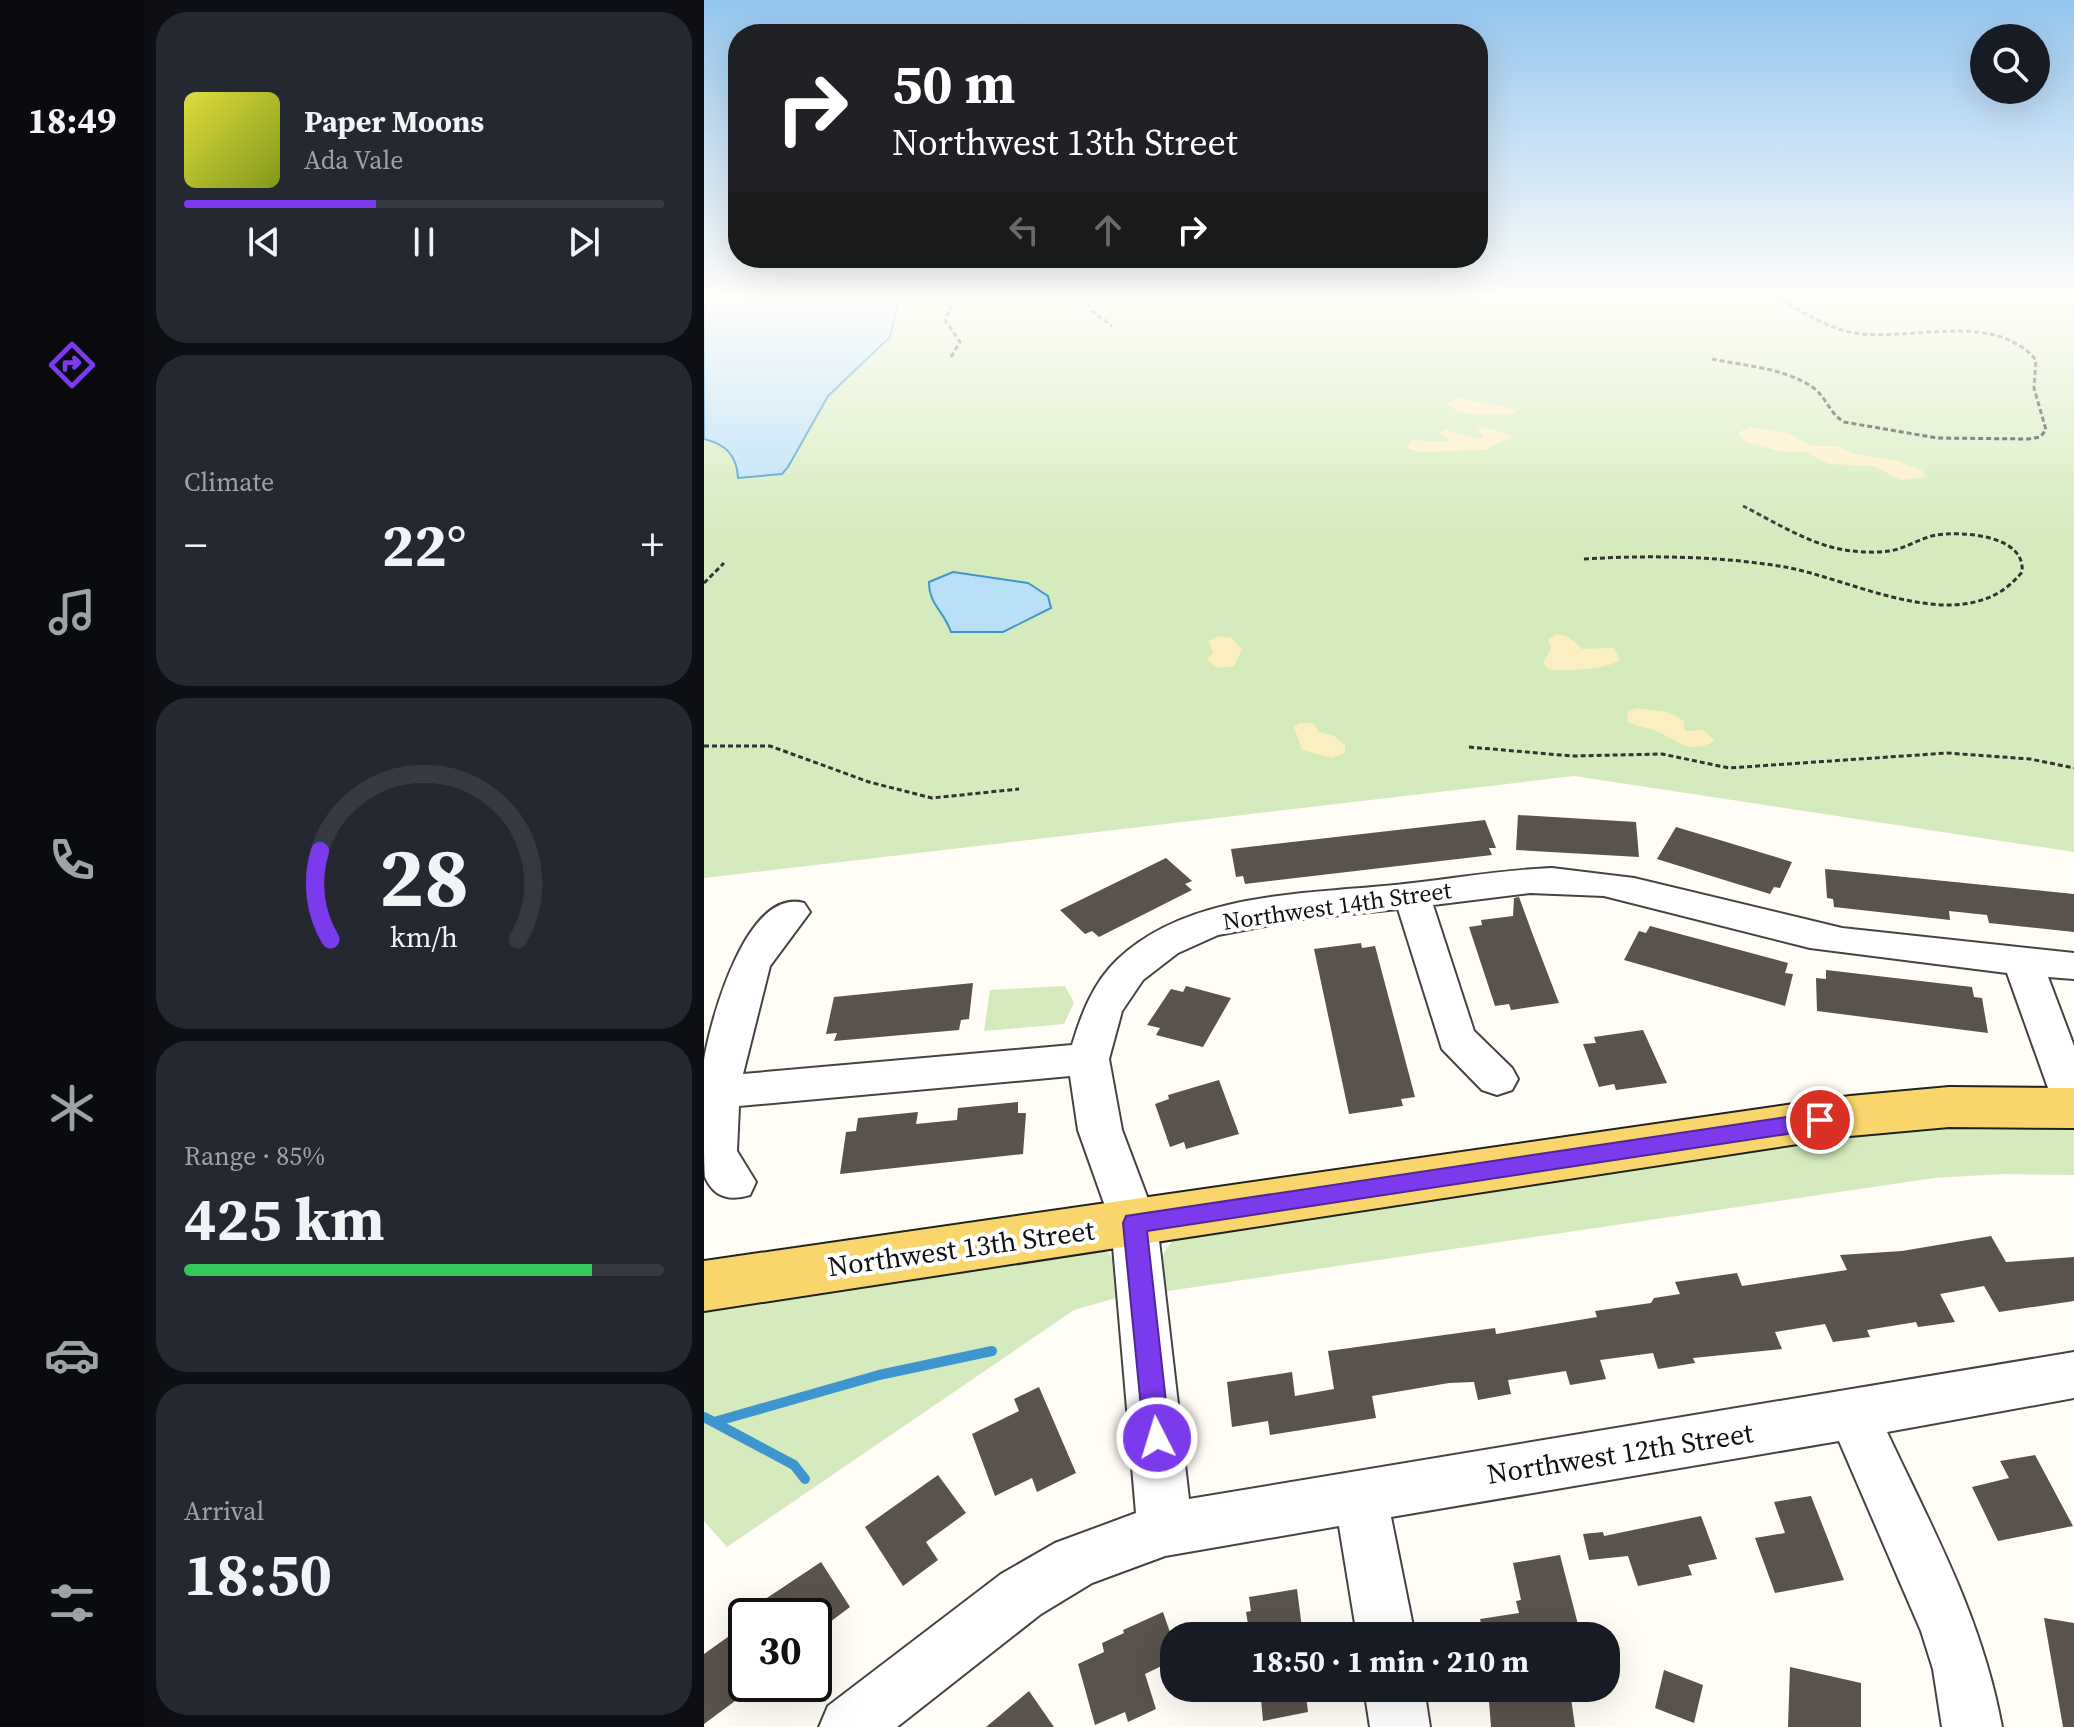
<!DOCTYPE html>
<meta charset="utf-8">
<style>
body{margin:0;font-family:"Source Serif 4",serif;background:#242831;color:#f1f3f6;height:100vh;display:flex;flex-direction:column;font-size:30px;white-space:nowrap}
*{box-sizing:border-box;margin:0}
p{font-size:26px;color:#9ea1a6}
.icon{flex:none;width:44px;height:44px;fill:none;stroke:currentColor;stroke-width:2;stroke-linecap:round;stroke-linejoin:round}
.map{position:relative;flex:1;overflow:hidden}
.drawer{display:flex;flex-direction:column;gap:12px;padding:12px;background:#0d0f14;width:560px}
.drawer>*{flex:none}
.hud{position:absolute;left:24px;top:24px;width:760px;height:244px;border-radius:32px;box-shadow:0 8px 32px #0002;background:#202124;color:#fff;overflow:hidden}
.fabs{position:absolute;left:1266px;top:24px;display:grid;gap:16px}
.fabs a{display:grid;place-items:center;width:80px;height:80px;border-radius:50%;background:#171b24;box-shadow:0 8px 32px #0002;font-size:40px}
.speed{position:absolute;left:24px;top:1598px;display:flex;gap:16px;font-size:40px;font-weight:700;text-align:center}
.speed>*{display:grid;place-content:center;width:104px;height:104px;border-radius:50%;background:#171b24;box-shadow:0 8px 32px #0002;line-height:1}
.speed .limit{border:4px solid #111;border-radius:12px;background:#fff;color:#111}
.pin{position:absolute;display:grid;place-items:center;width:68px;height:68px;color:#fff;margin:-34px;border:4px solid #fff;border-radius:50%;box-shadow:0 2px 8px #0007}
.me{position:absolute;width:88px;margin:-44px;rotate:355deg;stroke-linejoin:round;filter:drop-shadow(0 0 6px #0008)}
.turn{display:flex;align-items:center;gap:28px;height:168px;padding:0 32px;font-size:36px}
.turn .icon{width:104px;height:104px;stroke-width:2.5}
.turn b{display:block;font-size:56px;line-height:68px}
.lanes{display:flex;align-items:center;height:76px;padding:0 32px;background:#0003;justify-content:center;gap:40px;direction:ltr}
.lanes .off{opacity:.35}
.big{font-size:60px;font-weight:700;line-height:1.1}
.drawer .card{flex:1;display:flex;flex-direction:column;justify-content:center;gap:12px;min-width:0;padding:0 28px;border-radius:32px;background:#242831}
.drawer .dial{align-items:center;gap:0}
.dial svg{height:208px;overflow:visible;fill:none;stroke:#363941;stroke-width:7;stroke-linecap:round;text-anchor:middle}
.dial text{fill:#f1f3f6;stroke:none}
.song{display:flex;align-items:center;gap:24px}
.cover{width:96px;height:96px;border-radius:12px;background:linear-gradient(135deg,hsl(60 70% 55%),hsl(70 70% 35%))}
.played{height:8px;border-radius:4px;background:linear-gradient(90deg,#7c3aed 40%,#363941 40%)}
.keys{display:flex;justify-content:space-around;direction:ltr}
.heat{display:flex;justify-content:space-between;align-items:center;font-size:44px;direction:ltr}
.charge{height:12px;border-radius:6px;background:linear-gradient(90deg,#34c759 85%,#363941 0)}
.trip{position:absolute;left:456px;top:1622px;width:460px;height:80px;border-radius:32px;background:#171b24;box-shadow:0 8px 32px #0002;font-weight:700;line-height:80px;text-align:center}
main{display:flex;flex:1;min-height:0}
.dock{display:flex;flex-direction:column;width:144px;justify-content:space-around;align-items:center;background:#090b0e;color:#9ea1a6}
.dock .icon{width:56px;height:56px}
.dock .on{color:#7c3aed}
.dock b{font-size:36px;color:#f1f3f6}
.map>svg:first-child{display:block}
.green{fill:#d5ebbd}
.sand{fill:#fbeec1}
.water{fill:#b9e0f7;stroke:#3f96cf;stroke-width:2}
.lines{fill:none;stroke-linecap:round;stroke-linejoin:round}
.stream{stroke:#3f96cf;stroke-width:10}
.building{fill:#5a524d}
.minor-casing{stroke:#444;stroke-width:4}
.major-casing{stroke:#222;stroke-width:4}
.path{stroke:#333;stroke-width:3;stroke-dasharray:5 3;stroke-linecap:butt}
.minor{fill:#fff;fill-rule:evenodd}
.major{fill:#f9d66b;fill-rule:evenodd}
.route{fill:#7c3aed;stroke:#51269a;stroke-width:2}
.labels{text-anchor:middle;stroke-width:8;stroke-linejoin:round;paint-order:stroke}
.street-label{font-size:24px;fill:#111;stroke:#fff}
.near-street-label{font-size:28px;fill:#111;stroke:#fff}
</style>
<main>
<nav class="dock">
<b>18:49</b>
<svg class="icon on" aria-label="directions" viewBox="0 0 24 24"><path d="M12 3l9 9-9 9-9-9zM9 14v-3h6M13 9l2 2-2 2"/></svg>
<svg class="icon" aria-label="music" viewBox="0 0 24 24"><path d="M9 18V5l10-2v13"/><circle cx="6" cy="18" r="3"/><circle cx="16" cy="16" r="3"/></svg>
<svg class="icon" aria-label="phone" viewBox="0 0 24 24"><path d="M5 4h4l2 5-3 2q2 4 5 5l2-3 5 2v4C11 20 4 13 5 4z"/></svg>
<svg class="icon" aria-label="climate" viewBox="0 0 24 24"><path d="M12 3v18M4 7l16 10M4 17L20 7"/></svg>
<svg class="icon" aria-label="car" viewBox="0 0 24 24"><path d="M5 17H2v-5l4-1 3-4h7l3 4 3 1v5h-3M9 17h6M6 11h13"/><circle cx="7" cy="17" r="2"/><circle cx="17" cy="17" r="2"/></svg>
<svg class="icon" aria-label="filters" viewBox="0 0 24 24"><path d="M4 7h16M4 17h16"/><circle cx="9" cy="7" r="2"/><circle cx="15" cy="17" r="2"/></svg>
</nav>
<section class="drawer">
<div class="card">
<div class="song"><i class="cover"></i><div><b>Paper Moons</b><p>Ada Vale</p></div></div>
<div class="played"></div>
<div class="keys"><svg class="icon" aria-label="previous" viewBox="0 0 24 24"><path d="M18 5L8 12l10 7zM5 5v14"/></svg><svg class="icon" aria-label="pause" viewBox="0 0 24 24"><path d="M8 5v14M16 5v14"/></svg><svg class="icon" aria-label="next" viewBox="0 0 24 24"><path d="M6 5l10 7-10 7zM19 5v14"/></svg></div>
</div>
<div class="card"><p>Climate</p>
<div class="heat"><a>−</a><b class="big">22°</b><a>+</a></div>
</div>
<div class="card dial"><svg viewBox="0 0 100 80">
<path d="M14 69A42 42 0 1 1 86 69"/>
<path d="M14 69A42 42 0 0 1 10 35" stroke="#7c3aed"/>
<text x="50" y="56" font-size="32" font-weight="700">28</text>
<text x="50" y="72" font-size="11">km/h</text>
</svg></div>
<div class="card"><p>Range · 85%</p><b class="big">425 km</b><div class="charge"></div></div>
<div class="card"><p>Arrival</p><b class="big">18:50</b></div>
</section>
<div class="map">
<svg width="1370" height="1727" viewBox="0 0 1370 1727">
<rect width="100%" height="100%" fill="#fffdf5"/>
<g class="green">
<path d="M0,297H1370V852L870,776L0,878Z"/>
<path d="M361,986L370,1003L360,1024L280,1031L286,990Z"/>
<path d="M1370,1123V1175L1298,1174L1230,1178L457,1292C456,1264 455,1249 479,1232L1188,1127Z"/>
<path d="M393,1246C417,1257 416,1272 419,1296L370,1310L23,1547L0,1521V1301Z"/>
</g>
<g class="sand">
<path d="M756,398L813,410L807,415C780,413 766,420 741,403Z"/>
<path d="M781,427L810,436L780,450L717,452L702,448L708,440L743,442L746,439L736,433L742,430L775,439L780,435L773,430Z"/>
<path d="M1045,427L1085,433L1106,446H1133L1150,454L1191,460L1218,470L1222,477L1197,480L1170,466L1126,464L1100,452H1079L1042,442L1034,433Z"/>
<path d="M852,634L863,636L878,649L909,648L916,659C906,670 858,672 844,669L839,663L847,648L844,639Z"/>
<path d="M514,636L528,638L538,649L530,666L514,668L503,660L509,652L505,641Z"/>
<path d="M932,708L964,712L980,721L981,731L1000,730L1011,741C985,754 976,743 955,732C944,727 933,728 923,721L924,712Z"/>
<path d="M595,723H609L615,732L630,736L641,745V753L628,758L598,750L590,727Z"/>
</g>
<g class="water">
<path d="M0,297H195L186,337L124,396L84,467L78,474L34,478C33,456 22,444 0,439Z"/>
<path d="M249,572L324,583L344,596L347,608L299,632H247C240,611 225,605 225,582Z"/>
</g>
<g class="lines">
<g class="stream">
<path d="M0,1417L90,1465L101,1479"/>
<path d="M10,1422L175,1375L288,1351"/>
</g>
</g>
<g class="building">
<path d="M814,815L932,822L935,857L812,850Z"/>
<path d="M781,820L792,848H785L788,855L541,884L539,876L532,877L527,849Z"/>
<path d="M972,827L1019,841L1088,862L1076,888L1070,887L1066,894L1017,879L953,859Z"/>
<path d="M462,858L488,881L481,884L488,890L395,937L388,931L381,934L356,910Z"/>
<path d="M1121,869L1370,894V932L1285,923L1283,915L1245,911L1246,920L1130,907L1129,899L1123,898Z"/>
<path d="M815,897L830,938L855,1003L807,1010L805,1004L791,1006L765,927L778,925L777,920L809,916L810,898Z"/>
<path d="M946,926L1084,963L1081,973L1089,974L1081,1006L920,960L935,931L942,933Z"/>
<path d="M657,943L658,948L671,946L711,1097L697,1099L699,1106L645,1114L610,949Z"/>
<path d="M1122,970L1268,987L1270,997L1278,998L1284,1033L1113,1011L1112,978L1122,979Z"/>
<path d="M269,983L265,1019L257,1020L255,1030L130,1041L133,1033L122,1034L130,997Z"/>
<path d="M482,986L527,998L499,1047L452,1035L456,1028L443,1025L467,989L479,992Z"/>
<path d="M939,1030L963,1083L912,1090L910,1084L895,1087L879,1044L892,1043L890,1037Z"/>
<path d="M515,1080L535,1134L482,1149L480,1142L466,1147L451,1104L465,1099L464,1095Z"/>
<path d="M314,1102V1113H322L319,1154L136,1174L142,1132L152,1131L154,1118L214,1112L212,1124L253,1120L254,1108Z"/>
<path d="M1287,1236L1302,1262L1370,1257V1301L1295,1312L1280,1286L1236,1294L1251,1322L1214,1327L1212,1322L1163,1330L1166,1337L1129,1342L1121,1324L1071,1332L1078,1349L989,1358L991,1363L954,1369L949,1353L896,1360L902,1379L866,1385L862,1371L804,1380L807,1394L774,1400L770,1382L745,1383L668,1396L672,1418L566,1435L564,1421L528,1427L523,1382L588,1372L591,1396L630,1389L624,1351L791,1328L792,1334L893,1317L891,1311L947,1303L950,1298L976,1294L971,1282L1033,1273L1038,1286L1143,1270L1136,1255L1198,1251Z"/>
<path d="M335,1387L372,1473L333,1492L328,1478L291,1496L268,1434L315,1411L310,1399Z"/>
<path d="M1331,1455L1369,1526L1294,1541L1268,1487L1305,1478L1296,1461Z"/>
<path d="M234,1475L262,1513L222,1542L234,1560L199,1586L161,1527Z"/>
<path d="M1107,1496L1140,1580L1071,1593L1051,1538L1081,1533L1070,1502Z"/>
<path d="M997,1516L1013,1559L984,1565L988,1575L934,1586L924,1556L885,1560L879,1534L899,1532L900,1536Z"/>
<path d="M856,1555L877,1636H780L776,1619L815,1613L812,1601L817,1600L809,1563Z"/>
<path d="M117,1562L146,1607L110,1634V1616H36Z"/>
<path d="M593,1589L599,1636H546L542,1612L547,1611L545,1597Z"/>
<path d="M459,1612L470,1644V1660L441,1674L452,1709L424,1722L421,1712L391,1725L374,1664L400,1652L398,1643L420,1633L419,1630Z"/>
<path d="M1340,1618L1370,1623V1727H1359Z"/>
<path d="M42,1624V1684H54L0,1724V1654Z"/>
<path d="M1086,1667L1157,1683V1727H1084Z"/>
<path d="M960,1670L999,1685L990,1723L951,1708Z"/>
<path d="M556,1688H601L604,1712L559,1721Z"/>
<path d="M325,1691L350,1727H282Z"/>
<path d="M867,1698L871,1727H787L785,1701Z"/>
</g>
<g class="lines">
<g class="minor-casing">
<g id="minor">
<path d="M848,868L930,878L1138,928L1370,953V979L1344,977L1370,1046V1118L1355,1113L1349,1102L1303,973L1106,948L900,896L826,893L729,905L770,1031L808,1068L814,1079L808,1090L793,1095L778,1090L738,1049L694,909L599,919L514,935L474,953L439,980L418,1011L405,1059L418,1130L453,1223L485,1499L1370,1352V1398L1183,1432C1230,1532 1278,1618 1298,1727H1238L1229,1669L1217,1631L1135,1441L687,1517L711,1636H653L635,1526L461,1556L388,1583L337,1614L193,1727H115L124,1706L297,1574L351,1543L432,1513L407,1223L374,1130L366,1076L35,1106L33,1151L52,1182L46,1195C26,1201 10,1198 1,1177C0,1166 0,1146 0,1134C0,1110 0,1084 0,1060C7,1018 43,887 100,903L106,912L66,966L39,1074L368,1045C377,1015 389,983 413,960C483,893 600,894 691,885C743,880 795,870 848,868Z"/>
<path d="M660,1688H720L726,1727H666Z"/>
</g>
</g>
<g class="major-casing">
<path id="major" d="M1245,1087L1370,1088V1128L1245,1127L1146,1136L0,1311V1261L1146,1096Z"/>
</g>
<g class="path">
<path d="M378,297L388,311L408,326"/>
<path d="M247,357L256,342L241,320L251,297"/>
<path d="M1008,359C1041,366 1083,368 1111,389C1123,399 1126,414 1140,422L1233,438L1324,439L1336,437L1342,430L1330,388L1332,360C1290,310 1207,342 1151,333C1122,328 1097,311 1073,297"/>
<path d="M880,559C947,555 1015,556 1081,567C1150,579 1262,643 1318,572C1322,535 1258,531 1232,535C1216,538 1201,549 1185,551C1174,553 1159,552 1148,551C1109,547 1073,523 1039,506"/>
<path d="M0,583L20,563"/>
<path d="M0,746H66L165,782L228,798L315,789"/>
<path d="M765,747L868,756L958,754L1025,768L1243,753L1326,759L1370,768"/>
</g>
<use href="#minor" class="minor"/>
<use href="#major" class="major"/>
</g>
<linearGradient id="sky" x2="0" y2="1"><stop stop-color="#95c6ee"/><stop offset="0.55" stop-color="#fffefa"/><stop offset="1" stop-color="#fffefa" stop-opacity="0"/></linearGradient>
<rect width="1370" height="539" fill="url(#sky)"/>
<path class="route" d="M1116,1112L1127,1120L1116,1129L443,1231L466,1438L462,1447L453,1450L444,1447L440,1438L419,1223L422,1216Z"/>
<g class="labels">
<g class="street-label">
<text transform="translate(633 906) rotate(-8)" y="8">Northwest 14th Street</text>
</g>
<g class="near-street-label">
<text transform="translate(257 1248) rotate(-8)" y="10">Northwest 13th Street</text>
<text transform="translate(916 1453) rotate(-9)" y="10">Northwest 12th Street</text>
</g>
</g>
</svg>
<div class="fabs">
<a><svg class="icon" aria-label="search" viewBox="0 0 24 24"><circle cx="10" cy="10" r="6"/><path d="M15 15l6 6"/></svg></a>
</div>
<div class="speed"><div class="limit">30</div></div>
<div class="pin" style="left:1116px;top:1120px;background:#d93025"><svg class="icon" aria-label="arrive" viewBox="0 0 24 24"><path d="M6 21V4h12l-3 4 3 4H6"/></svg></div>
<svg class="me" style="left:453px;top:1438px" viewBox="-20 -20 40 40"><circle r="17" fill="#7c3aed" stroke="#fff" stroke-width="3"/><path d="M0-11L8 9 0 5-8 9z" fill="#fff"/></svg>
<div class="trip">18:50 · 1 min · 210 m</div>
<div class="hud">
<div class="turn"><svg class="icon" aria-label="right" viewBox="0 0 24 24"><path d="M7 20v-9h11M14 6l5 5-5 5"/></svg><div><b>50 m</b>Northwest 13th Street</div></div>
<div class="lanes"><svg class="icon off" aria-label="left" viewBox="0 0 24 24"><path d="M17 20v-9H6M10 6l-5 5 5 5"/></svg><svg class="icon off" aria-label="ahead" viewBox="0 0 24 24"><path d="M12 20V5M6 11l6-6 6 6"/></svg><svg class="icon" aria-label="right" viewBox="0 0 24 24"><path d="M7 20v-9h11M14 6l5 5-5 5"/></svg></div>
</div>
</div>
</main>
